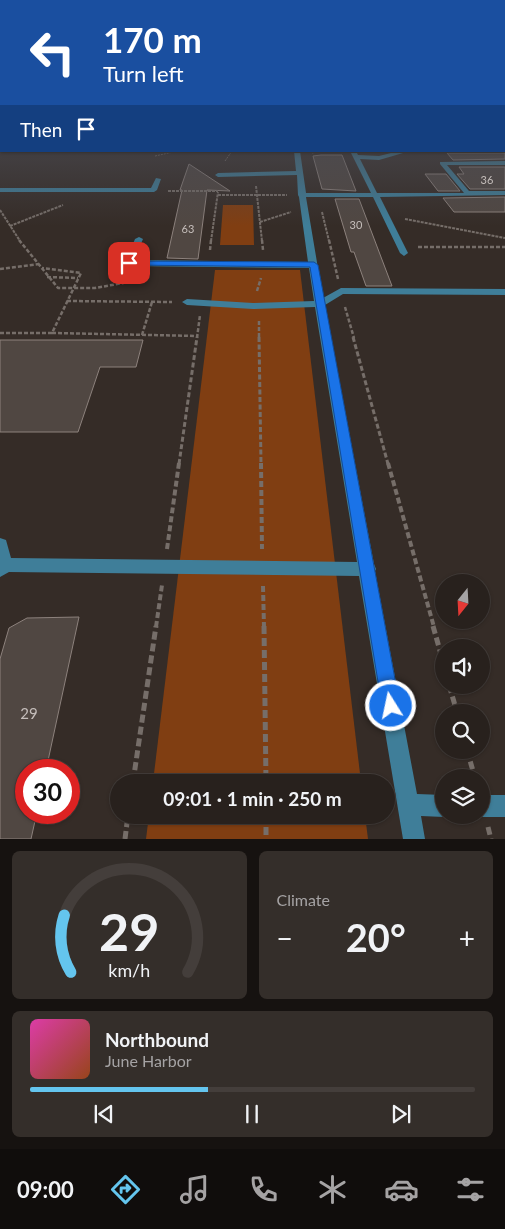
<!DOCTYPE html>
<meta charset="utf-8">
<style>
body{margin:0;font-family:Lato,sans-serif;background:#342e2a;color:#f1f3f6;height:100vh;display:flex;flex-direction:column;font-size:19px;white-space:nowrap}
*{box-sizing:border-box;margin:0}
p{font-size:16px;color:#a5a3a4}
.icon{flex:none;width:28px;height:28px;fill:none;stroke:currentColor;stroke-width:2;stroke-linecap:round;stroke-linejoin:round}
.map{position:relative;height:839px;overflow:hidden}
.details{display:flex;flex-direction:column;gap:12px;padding:12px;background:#161210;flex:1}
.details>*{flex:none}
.hud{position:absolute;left:0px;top:0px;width:505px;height:152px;box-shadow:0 1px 4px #0004,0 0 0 1px #443e3b;background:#1a4fa0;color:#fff;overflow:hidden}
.needle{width:32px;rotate:198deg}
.tools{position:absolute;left:435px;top:574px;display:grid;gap:10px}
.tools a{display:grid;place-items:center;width:55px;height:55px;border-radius:50%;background:#28211d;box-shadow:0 1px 4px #0004,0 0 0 1px #443e3b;font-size:25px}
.speed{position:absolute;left:15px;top:759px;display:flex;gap:10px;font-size:25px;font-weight:700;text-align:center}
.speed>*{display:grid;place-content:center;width:65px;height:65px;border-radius:50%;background:#28211d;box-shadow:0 1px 4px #0004,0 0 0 1px #443e3b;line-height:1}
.speed .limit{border:8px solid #d22;background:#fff;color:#111}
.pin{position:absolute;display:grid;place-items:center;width:42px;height:42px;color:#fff;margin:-21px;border-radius:10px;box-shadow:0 2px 8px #0006}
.me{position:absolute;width:55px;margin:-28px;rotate:350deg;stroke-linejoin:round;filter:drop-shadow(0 0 4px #0008)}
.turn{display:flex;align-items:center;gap:18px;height:105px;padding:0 20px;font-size:22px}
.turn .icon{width:65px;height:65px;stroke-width:2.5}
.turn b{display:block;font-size:35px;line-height:42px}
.then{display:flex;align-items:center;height:48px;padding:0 20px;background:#0003;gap:10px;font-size:19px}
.big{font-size:38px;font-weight:700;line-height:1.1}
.details .tile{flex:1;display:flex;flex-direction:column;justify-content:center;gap:8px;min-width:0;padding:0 18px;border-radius:8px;background:#342e2a}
.details .dial{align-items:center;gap:0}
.dial svg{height:130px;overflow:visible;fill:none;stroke:#443e3b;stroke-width:7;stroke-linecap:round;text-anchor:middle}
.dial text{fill:#f1f3f6;stroke:none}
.song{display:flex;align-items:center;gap:15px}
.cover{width:60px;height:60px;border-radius:8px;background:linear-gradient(135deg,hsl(320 70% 55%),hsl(20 70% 35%))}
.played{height:5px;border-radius:2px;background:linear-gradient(90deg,#64c5ee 40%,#443e3b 40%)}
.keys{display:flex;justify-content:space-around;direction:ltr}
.heat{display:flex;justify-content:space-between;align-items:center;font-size:28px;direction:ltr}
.details .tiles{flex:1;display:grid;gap:12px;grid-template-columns:1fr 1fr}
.tile:last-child{grid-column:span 2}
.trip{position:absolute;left:110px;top:774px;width:285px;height:50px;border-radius:25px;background:#28211d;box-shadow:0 1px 4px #0004,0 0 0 1px #443e3b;font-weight:700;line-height:50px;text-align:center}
.tabs{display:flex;height:80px;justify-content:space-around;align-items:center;background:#100d0c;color:#a5a3a4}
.tabs .icon{width:35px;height:35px}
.tabs .selected{color:#64c5ee}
.tabs b{font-size:22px;color:#f1f3f6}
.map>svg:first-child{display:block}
.green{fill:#803e12}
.building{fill:#504742;stroke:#8d827d}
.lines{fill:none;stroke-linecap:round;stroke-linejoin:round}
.path-far5{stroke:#766e69;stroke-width:1;stroke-dasharray:2 1;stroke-linecap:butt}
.path-far4{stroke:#766e69;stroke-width:2;stroke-dasharray:3 1;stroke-linecap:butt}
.path-far3{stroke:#766e69;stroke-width:2.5;stroke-dasharray:4 2;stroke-linecap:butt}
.path-far2{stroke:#766e69;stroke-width:3;stroke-dasharray:5 2.5;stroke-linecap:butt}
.path-far1{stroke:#766e69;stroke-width:4;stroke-dasharray:6 3;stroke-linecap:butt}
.path{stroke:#766e69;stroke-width:5;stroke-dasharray:8 4;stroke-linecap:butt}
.minor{fill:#3f7e99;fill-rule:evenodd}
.route{fill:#1a73e8;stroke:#114b97}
.labels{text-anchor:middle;stroke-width:5;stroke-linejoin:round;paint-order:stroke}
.far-number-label{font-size:11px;fill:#c5bebb}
.near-number-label{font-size:15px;fill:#c5bebb}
</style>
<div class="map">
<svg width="505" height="839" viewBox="0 0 505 839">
<rect width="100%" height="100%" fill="#352c27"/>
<g class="green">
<path d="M223,205H253L254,245H220Z"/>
<path d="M215,270H300L361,782H153Z"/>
<path d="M149,815H365L368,839H146Z"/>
</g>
<g class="building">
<path d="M447,153H505V159L453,160Z"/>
<path d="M321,155H342L356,191L322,189L313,156Z"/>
<path d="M189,164L230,191L207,190L198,259L167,258L182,190H180Z"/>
<path d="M459,167H505V189H470L457,174H464Z"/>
<path d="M425,174H446L460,191H438Z"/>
<path d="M505,197V212H454L443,198Z"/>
<path d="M335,199H359L392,286H366L354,252H351Z"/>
<path d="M0,340H143L136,367H100L78,432H0Z"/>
<path d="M79,617L46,770H26V812H37L31,839H0V659L9,628L27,618Z"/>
</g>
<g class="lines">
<g class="path-far5">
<path d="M312,153L322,151"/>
<path d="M155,156L178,151"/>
<path d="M225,161L232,151"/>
</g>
<g class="path-far4">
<path d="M256,186L262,241"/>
<path d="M168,191H218"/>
<path d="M218,195H287"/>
<path d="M0,210L20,241"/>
<path d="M322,212L329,241"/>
<path d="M405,219L505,238"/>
<path d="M260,222L291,212"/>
<path d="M10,226L63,205"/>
<path d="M211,241L218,192"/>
</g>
<g class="path-far3">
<path d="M19,240L58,288H95L140,280"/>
<path d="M262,240L263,250"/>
<path d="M329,240L338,279"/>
<path d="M418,247H505"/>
<path d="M210,250L211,240"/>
<path d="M0,269L39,264"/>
<path d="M47,277L78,278"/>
<path d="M257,291L261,278"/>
<path d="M67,301L172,302"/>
<path d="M345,307L354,338"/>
<path d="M259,321V338"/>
<path d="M0,333H52L81,273L42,268"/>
<path d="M52,333L198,336"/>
<path d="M142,335L152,302"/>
<path d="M197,338L200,315"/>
</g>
<g class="path-far2">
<path d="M259,337L261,464"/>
<path d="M353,337L388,464"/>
<path d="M179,464L197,337"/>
</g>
<g class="path-far1">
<path d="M261,463L262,549"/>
<path d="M388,463L434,627"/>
<path d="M167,549L179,463"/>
<path d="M263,586L264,627"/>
<path d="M156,627L162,585"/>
</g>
<g class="path">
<path d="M264,626L266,782"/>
<path d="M433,626L444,665"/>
<path d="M449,685L457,712"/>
<path d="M467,750L475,778"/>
<path d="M133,782L156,626"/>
<path d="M266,815V839"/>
<path d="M488,827L491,839"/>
<path d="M125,839L128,815"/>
</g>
<g class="minor">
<rect x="504" y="108" width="1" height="2"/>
<path d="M0,121L1,122V124L0,125Z"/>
<rect x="504" y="127" width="1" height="4"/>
<rect x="0" y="140" width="1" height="4"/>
<path d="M294,151H300L306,193H371L350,151H356L358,155L379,156L399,151H410L379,160L360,159L377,193H464L440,164V162L505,161V165H447L469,191H505V195L380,197L408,253L404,256L400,253L373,197H306L323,298L341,288L505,289V295L343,294L325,305L374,564L376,569L375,571L417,794L444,795V815H449L444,817L421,816L425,839H403L359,576L9,572L0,577V538L6,540L11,558L357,562L315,307L253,309L187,305L182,302L187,299L253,303L314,301L309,268L129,266L125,263L135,239L139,237L143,239L134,260L308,262L299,197L298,195L297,175L218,177L215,175L218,173L296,171Z"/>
<path d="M156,178L161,179L157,190L154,192H0V188H151Z"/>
<path d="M481,795H505V817H481L476,815H481Z"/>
</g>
</g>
<linearGradient id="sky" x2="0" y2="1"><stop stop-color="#1d1815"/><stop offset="0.48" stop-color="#4b4b52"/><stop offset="1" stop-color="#4b4b52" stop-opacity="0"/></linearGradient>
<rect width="505" height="226" fill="url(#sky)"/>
<path class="route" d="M126,261L314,262L318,265L400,706L398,713L391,715L385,713L382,706L310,267L129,265H126Z"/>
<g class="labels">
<g class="far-number-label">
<text x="487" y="184">36</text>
<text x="356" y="229">30</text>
<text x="188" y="233">63</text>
</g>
<g class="near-number-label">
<text x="29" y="719">29</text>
</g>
</g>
</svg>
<div class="tools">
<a><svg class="needle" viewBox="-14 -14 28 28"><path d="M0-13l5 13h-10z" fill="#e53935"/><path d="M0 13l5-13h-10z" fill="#a5a3a4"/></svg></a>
<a><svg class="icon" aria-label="sound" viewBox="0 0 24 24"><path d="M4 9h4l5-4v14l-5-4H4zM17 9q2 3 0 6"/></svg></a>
<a><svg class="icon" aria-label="search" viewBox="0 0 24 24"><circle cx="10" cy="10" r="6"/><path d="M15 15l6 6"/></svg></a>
<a><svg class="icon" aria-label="layers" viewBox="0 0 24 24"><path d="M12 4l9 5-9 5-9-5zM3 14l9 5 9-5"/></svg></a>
</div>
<div class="speed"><div class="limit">30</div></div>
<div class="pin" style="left:129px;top:263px;background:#d93025"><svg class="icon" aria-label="arrive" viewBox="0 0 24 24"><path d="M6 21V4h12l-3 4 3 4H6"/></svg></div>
<svg class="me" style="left:391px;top:706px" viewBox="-20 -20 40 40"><circle r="17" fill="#1a73e8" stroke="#fff" stroke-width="3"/><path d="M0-11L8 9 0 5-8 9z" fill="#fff"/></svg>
<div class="trip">09:01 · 1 min · 250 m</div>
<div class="hud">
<div class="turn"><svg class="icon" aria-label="left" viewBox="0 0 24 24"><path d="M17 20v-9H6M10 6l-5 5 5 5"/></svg><div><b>170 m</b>Turn left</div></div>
<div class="then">Then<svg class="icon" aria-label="arrive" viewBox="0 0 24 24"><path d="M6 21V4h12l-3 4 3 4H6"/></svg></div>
</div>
</div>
<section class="details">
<div class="tiles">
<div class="tile dial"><svg viewBox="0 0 100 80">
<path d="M14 69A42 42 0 1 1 86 69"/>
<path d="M14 69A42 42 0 0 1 10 34" stroke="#64c5ee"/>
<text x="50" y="56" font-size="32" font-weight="700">29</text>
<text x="50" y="72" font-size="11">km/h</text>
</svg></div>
<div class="tile"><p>Climate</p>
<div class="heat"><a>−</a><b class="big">20°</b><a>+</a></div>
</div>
<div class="tile">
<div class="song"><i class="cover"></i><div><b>Northbound</b><p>June Harbor</p></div></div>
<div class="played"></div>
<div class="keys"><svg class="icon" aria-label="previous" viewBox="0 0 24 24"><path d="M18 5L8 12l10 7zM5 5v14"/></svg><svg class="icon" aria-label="pause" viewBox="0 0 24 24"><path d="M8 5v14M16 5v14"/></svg><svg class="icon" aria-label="next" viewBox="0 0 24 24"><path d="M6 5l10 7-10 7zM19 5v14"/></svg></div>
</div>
</div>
</section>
<nav class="tabs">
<b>09:00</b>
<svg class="icon selected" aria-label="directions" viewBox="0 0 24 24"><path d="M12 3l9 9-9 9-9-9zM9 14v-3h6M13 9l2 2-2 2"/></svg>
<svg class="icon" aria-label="music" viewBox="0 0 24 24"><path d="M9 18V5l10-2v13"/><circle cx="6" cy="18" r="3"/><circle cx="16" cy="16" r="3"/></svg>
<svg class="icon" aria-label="phone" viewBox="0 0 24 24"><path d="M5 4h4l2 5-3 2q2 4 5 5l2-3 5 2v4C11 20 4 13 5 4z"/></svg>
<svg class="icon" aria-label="climate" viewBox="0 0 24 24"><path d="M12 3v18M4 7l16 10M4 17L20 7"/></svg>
<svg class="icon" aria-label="car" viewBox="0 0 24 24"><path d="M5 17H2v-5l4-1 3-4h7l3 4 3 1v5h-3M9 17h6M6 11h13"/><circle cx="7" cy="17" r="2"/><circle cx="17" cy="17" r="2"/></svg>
<svg class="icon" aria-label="filters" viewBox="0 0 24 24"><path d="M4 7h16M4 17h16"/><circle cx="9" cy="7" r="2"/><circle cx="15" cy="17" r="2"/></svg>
</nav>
